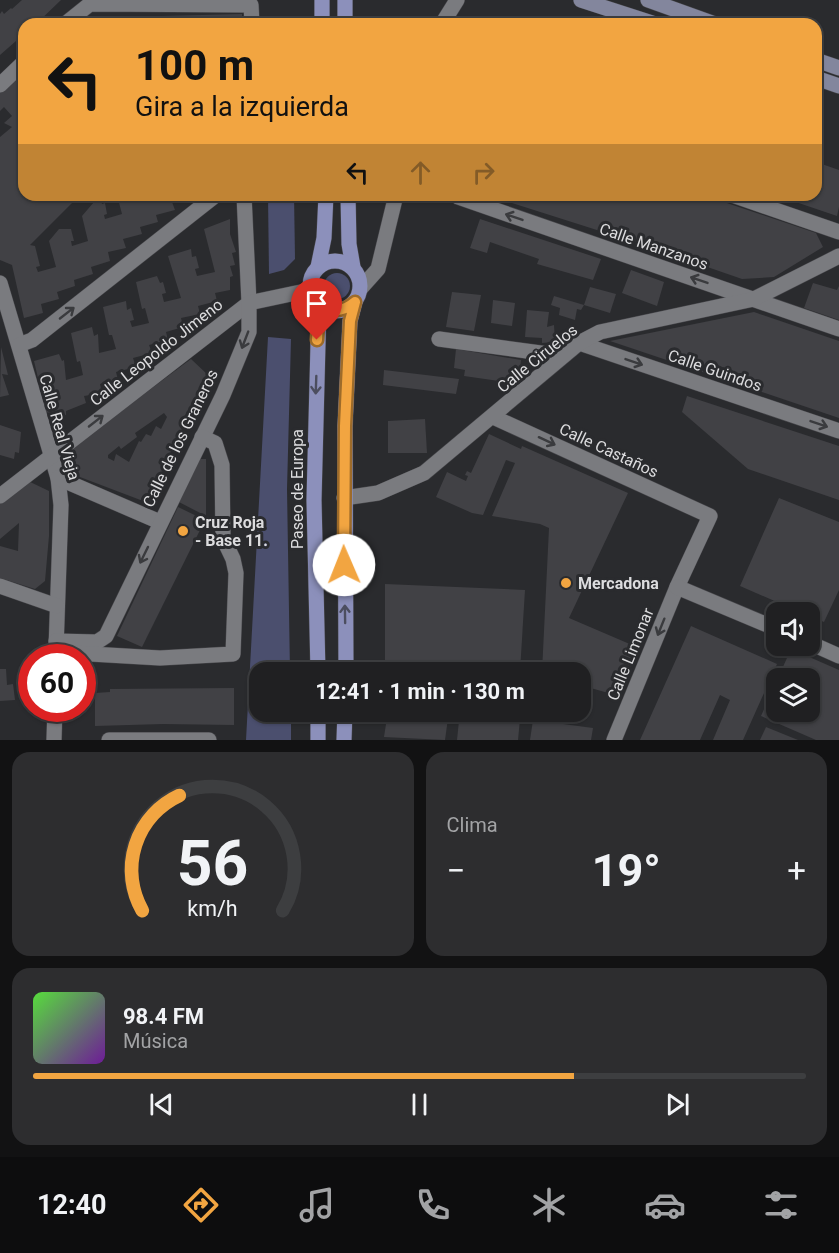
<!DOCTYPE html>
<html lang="es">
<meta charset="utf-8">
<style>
body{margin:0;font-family:Roboto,sans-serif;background:#2d2d2f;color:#f1f3f6;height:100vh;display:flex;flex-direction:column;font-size:22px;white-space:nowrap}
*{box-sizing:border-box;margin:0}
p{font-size:20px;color:#a2a3a5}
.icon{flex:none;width:33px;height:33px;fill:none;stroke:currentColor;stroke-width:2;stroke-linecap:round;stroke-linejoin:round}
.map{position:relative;height:740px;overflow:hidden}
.drawer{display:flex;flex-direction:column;gap:12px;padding:12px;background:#121213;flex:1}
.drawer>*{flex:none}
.hud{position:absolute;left:18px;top:18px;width:804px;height:183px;border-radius:18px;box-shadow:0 2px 4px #0004,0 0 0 2px #3d3e40;background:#f2a541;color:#111;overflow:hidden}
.fabs{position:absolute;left:766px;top:602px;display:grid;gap:12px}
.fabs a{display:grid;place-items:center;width:54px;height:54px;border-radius:12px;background:#202022;box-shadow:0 2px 4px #0004,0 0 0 2px #3d3e40;font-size:30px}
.speed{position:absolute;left:18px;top:644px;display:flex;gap:12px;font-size:30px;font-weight:700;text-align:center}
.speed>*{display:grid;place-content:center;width:78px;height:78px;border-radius:50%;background:#202022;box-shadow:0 2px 4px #0004,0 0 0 2px #3d3e40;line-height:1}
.speed .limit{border:9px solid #d22;background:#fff;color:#111}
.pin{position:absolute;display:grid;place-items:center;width:51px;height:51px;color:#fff;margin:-62px -26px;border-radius:50% 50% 50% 0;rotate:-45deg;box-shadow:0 0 6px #0007}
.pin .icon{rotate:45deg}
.me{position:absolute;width:66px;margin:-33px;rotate:359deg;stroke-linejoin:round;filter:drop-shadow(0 0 4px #0008)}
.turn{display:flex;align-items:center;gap:21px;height:126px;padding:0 18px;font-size:27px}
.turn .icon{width:78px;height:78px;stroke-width:2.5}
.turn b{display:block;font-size:42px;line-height:51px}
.lanes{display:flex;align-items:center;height:57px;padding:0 18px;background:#0003;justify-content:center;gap:30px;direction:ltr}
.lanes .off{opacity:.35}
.big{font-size:45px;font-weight:700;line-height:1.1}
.drawer .tile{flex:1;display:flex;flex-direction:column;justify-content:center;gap:9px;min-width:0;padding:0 21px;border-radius:18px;background:#2d2d2f}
.drawer .dial{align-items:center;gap:0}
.dial svg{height:156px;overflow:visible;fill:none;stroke:#3d3e40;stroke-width:7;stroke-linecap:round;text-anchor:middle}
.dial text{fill:#f1f3f6;stroke:none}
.song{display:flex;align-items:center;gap:18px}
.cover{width:72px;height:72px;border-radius:9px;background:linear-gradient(135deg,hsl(110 70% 55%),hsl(280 70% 35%))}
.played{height:6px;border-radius:3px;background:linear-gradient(90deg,#f2a541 70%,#3d3e40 70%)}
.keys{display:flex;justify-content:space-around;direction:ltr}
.heat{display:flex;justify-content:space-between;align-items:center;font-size:33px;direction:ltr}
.drawer .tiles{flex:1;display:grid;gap:12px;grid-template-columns:1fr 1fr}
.tile:last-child{grid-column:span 2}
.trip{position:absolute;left:249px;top:662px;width:342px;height:60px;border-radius:18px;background:#202022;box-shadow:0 2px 4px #0004,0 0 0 2px #3d3e40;font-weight:700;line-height:60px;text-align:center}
.tabs{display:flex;height:96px;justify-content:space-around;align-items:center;background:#0d0d0e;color:#a2a3a5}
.tabs .icon{width:42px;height:42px}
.tabs .active{color:#f2a541}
.tabs b{font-size:27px;color:#f1f3f6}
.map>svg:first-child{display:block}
.green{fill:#4b4f6e}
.building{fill:#414145;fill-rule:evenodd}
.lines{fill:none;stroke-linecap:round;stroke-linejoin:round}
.minor-casing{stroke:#47474b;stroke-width:16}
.secondary-casing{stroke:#47474b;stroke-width:16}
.primary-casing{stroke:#47474b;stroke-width:16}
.minor{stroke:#7a7b7f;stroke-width:15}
.secondary{stroke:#83869d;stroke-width:15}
.primary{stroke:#8c90bb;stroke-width:15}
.oneway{stroke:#3a3b3e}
.oneway2{stroke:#4c4e5f}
.route-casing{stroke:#9d6b2a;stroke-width:15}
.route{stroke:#f2a541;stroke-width:10}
.poi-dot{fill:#f2a541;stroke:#2a2b2e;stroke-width:2}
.labels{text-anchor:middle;stroke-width:6;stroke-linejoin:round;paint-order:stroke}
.street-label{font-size:16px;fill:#dcdcde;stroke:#2a2b2e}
.poi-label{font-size:16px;font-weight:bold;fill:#dcdcde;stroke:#2a2b2e;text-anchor:start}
</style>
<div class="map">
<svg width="839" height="740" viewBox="0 0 839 740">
<rect width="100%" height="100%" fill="#2a2b2e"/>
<g class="green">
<path d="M268,195H294L295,259L284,270L269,274Z"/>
<circle cx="337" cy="286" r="13"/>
<path d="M268,337L291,339L287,489L290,672H260V711H291V740H246Z"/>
</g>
<g class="building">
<path d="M22,0H61L36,24H24V34L0,55V14L2,11L4,14L11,8L12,9Z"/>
<path d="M242,14V24H73L79,18Z"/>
<path d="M24,67V195H80L30,245L35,246L40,266L36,267L38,272L56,267L49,241L59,229H71L74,241H71L72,246L88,241L82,216L94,202L101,201L102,204L105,203L107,214L104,215L105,219L122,214L117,195H191V197L172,202L175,210L156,215L158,222L140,227L142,234L123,239L126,248L108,252L110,261L91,267L93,274L74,280L75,286L57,292L59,299L41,304L43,313L24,318L12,265L0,260V137L12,127L4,123L12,116L4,107L0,111V89Z"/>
<path d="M816,162L839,170V207L837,216L775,195H816Z"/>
<path d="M497,195H703L816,233L823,247L774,277L742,279L644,245L496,198Z"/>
<path d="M230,219V234L236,252L232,253L235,265L230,266L233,276L230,277V290L215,293L217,301L198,306L200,314L181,318L183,327L166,332L168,340L149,345L152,353L133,358L136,367L116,372L118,380L100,384L102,393L84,396L86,403L66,411V415L63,416L46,412L34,361L59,354L62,361L64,360L66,380L83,375L80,361L77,362L71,333L92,327L94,336L98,334L99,353L116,349L112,335H109L103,307L126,301L127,310L131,308L134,320L130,321L132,327L149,323L145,308L142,309L136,282L157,276L160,283L163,282L166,293L162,294L164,302L181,298L168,256L191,249L192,257L196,256L199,268L195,269L197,276L215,272L204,229Z"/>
<path d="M480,219L601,259L593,280L537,264L539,259L490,242L487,253L470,248Z"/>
<path d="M631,270L664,282L657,306L622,293Z"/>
<path d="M813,283L837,290L839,286V320L804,308Z"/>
<path d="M590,287L616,294L610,313L584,305Z"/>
<path d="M452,292L481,295L474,331L446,327Z"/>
<path d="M554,296L584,305L581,310L577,309L575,320L559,315L560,308L551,305Z"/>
<path d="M493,300L515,303L512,326L491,323Z"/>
<path d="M527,310L549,312L547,327L554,325L555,342L542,343V338L525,337Z"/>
<path d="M754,312L839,341V418L610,341Z"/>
<path d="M1,347L8,375L2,374L9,395L0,397Z"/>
<path d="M456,349L521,360L520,369L506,382L464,376L465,370L454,368Z"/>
<path d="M191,359L209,376L168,458L172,460L151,504L72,474L70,449ZM164,413L167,417L161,429L156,426L151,436L146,434L141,442L139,441L129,462L116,454L114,461L108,458V455L119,446L121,449L137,437L135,433Z"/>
<path d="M384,370L459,379L456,394L383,385Z"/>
<path d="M687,396L839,446V500L748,469L682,412Z"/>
<path d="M425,419L427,453H388V421Z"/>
<path d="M0,425L21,432L19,453L15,452L14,459L0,455Z"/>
<path d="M489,434L521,449L522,446L628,493L569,618L639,648L619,696L580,685V672H542L549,528L540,524L492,516L515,463L506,460L483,515L472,513L436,497L447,472L466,481L468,476L465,475L467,471L471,473Z"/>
<path d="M197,459H206V516L177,501Z"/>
<path d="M26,480L49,491V536L45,581L35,589L0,578V546L18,551L19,523L0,539V501Z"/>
<path d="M779,498L839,522V590L824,622L810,616V612H800L740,586Z"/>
<path d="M178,507L205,520L142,647L117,636Z"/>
<path d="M385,584L525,590L520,671L385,669Z"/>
<path d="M691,626L777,664L743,740H713L730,700L720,695L700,740H640Z"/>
<path d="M791,649L839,670V740H816L761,716L777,680V711H810V678H778Z"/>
<path d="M0,669H6L7,685L13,684L15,700L0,701Z"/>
<path d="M234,688V725L163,724L95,726V693L110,692V689Z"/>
<path d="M388,711H449L445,740L384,737Z"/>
<path d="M460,711L520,719L518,740H457Z"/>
<path d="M533,720L593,728L591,740H530Z"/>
<path d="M766,727L798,740H760Z"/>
</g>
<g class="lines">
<g class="minor-casing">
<g id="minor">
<path d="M65,24L90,4L251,5L252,24"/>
<path d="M442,24L457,0"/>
<path d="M0,85L24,62"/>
<path d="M459,195L458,197L839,329"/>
<path d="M732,195L839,232"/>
<path d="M0,283L58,478L61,505L56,649"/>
<path d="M361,288L378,269L396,195"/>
<path d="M439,339L563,356"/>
<path d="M579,343L839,431"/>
<path d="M19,345L32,340L216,195"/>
<path d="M493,417L710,516L677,587L614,740"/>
<path d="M58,478L160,522"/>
<path d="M0,496L249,303L244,195"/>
<path d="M344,498L378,493L424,473L579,343L600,332L754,299L839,256"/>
<path d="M0,586L57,606"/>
<path d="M677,587L777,629"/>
<path d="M56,641L97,642L106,636L223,395L249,332V303L310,290"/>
<path d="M810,643L839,656"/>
<path d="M56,652L160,658L233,654L236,573L233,559L223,538L222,465L215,443L202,437"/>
<path d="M54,740L55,708"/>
<path d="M109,740H209"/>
</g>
</g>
<g class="secondary-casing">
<g id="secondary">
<path d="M581,0L655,24"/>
<path d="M648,0L715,24"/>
<path d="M816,60L839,68"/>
<path d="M816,78L839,86"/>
</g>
</g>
<g class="primary-casing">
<g id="primary">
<path d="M322,0V24"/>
<path d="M345,0V24"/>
<path d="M348,195L349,244L353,267"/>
<circle cx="335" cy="286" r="25"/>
<path d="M318,267L324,238L326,195"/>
<path d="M318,672L314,500L319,305"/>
<path d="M346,672L345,426L350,321L355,302"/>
<path d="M318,711V740"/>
<path d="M344,740L345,711"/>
</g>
</g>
<use href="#minor" class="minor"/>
<use href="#secondary" class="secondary"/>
<use href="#primary" class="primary"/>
</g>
<defs><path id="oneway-shaft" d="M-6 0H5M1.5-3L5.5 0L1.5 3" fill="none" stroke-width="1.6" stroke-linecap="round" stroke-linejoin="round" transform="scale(1.5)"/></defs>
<g class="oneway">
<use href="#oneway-shaft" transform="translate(514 217) rotate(-161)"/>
<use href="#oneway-shaft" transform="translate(699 280) rotate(-161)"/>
<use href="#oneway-shaft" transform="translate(67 313) rotate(-38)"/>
<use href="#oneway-shaft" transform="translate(245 340) rotate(111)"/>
<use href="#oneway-shaft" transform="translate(634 362) rotate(19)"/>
<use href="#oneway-shaft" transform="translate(96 421) rotate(-38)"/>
<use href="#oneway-shaft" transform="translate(819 424) rotate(19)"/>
<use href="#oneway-shaft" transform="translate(547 441) rotate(25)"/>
<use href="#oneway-shaft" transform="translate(144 555) rotate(116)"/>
<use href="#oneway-shaft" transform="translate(661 627) rotate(112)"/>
</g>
<g class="oneway2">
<use href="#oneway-shaft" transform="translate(316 385) rotate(92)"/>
<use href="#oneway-shaft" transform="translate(345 614) rotate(-91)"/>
</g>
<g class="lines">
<g class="route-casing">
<path id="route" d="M317,340L319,305C332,313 343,312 355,302L350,321L345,426L344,565"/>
</g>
<use href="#route" class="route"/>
</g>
<g class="poi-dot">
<circle cx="183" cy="531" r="6"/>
<circle cx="566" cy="583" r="6"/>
</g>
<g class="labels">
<g class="street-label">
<text transform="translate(654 246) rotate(19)" y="6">Calle Manzanos</text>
<text transform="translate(156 352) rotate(-38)" y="6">Calle Leopoldo Jimeno</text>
<text transform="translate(537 358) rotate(-39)" y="6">Calle Ciruelos</text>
<text transform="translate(715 370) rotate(19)" y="6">Calle Guindos</text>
<text transform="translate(60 427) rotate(74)" y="6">Calle Real Vieja</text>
<text transform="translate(180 438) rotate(-64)" y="6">Calle de los Graneros</text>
<text transform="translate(609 450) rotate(25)" y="6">Calle Castaños</text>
<text transform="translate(297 489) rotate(-90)" y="6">Paseo de Europa</text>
<text transform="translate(630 654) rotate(-68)" y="6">Calle Limonar</text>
</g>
<g class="poi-label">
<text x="195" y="528">Cruz Roja<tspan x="195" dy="18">- Base 11.</tspan></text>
<text x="578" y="589">Mercadona</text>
</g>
</g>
</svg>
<div class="fabs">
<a><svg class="icon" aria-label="sound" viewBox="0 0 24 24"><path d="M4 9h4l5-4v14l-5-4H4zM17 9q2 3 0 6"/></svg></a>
<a><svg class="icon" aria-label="layers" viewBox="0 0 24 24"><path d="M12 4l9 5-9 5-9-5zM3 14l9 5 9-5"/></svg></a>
</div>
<div class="speed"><div class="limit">60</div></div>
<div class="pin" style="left:317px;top:340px;background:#d93025"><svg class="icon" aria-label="arrive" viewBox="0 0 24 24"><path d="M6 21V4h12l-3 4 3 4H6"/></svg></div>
<svg class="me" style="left:344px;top:565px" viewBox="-20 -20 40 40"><circle r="19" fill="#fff"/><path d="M0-13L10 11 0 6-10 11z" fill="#f2a541"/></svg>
<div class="trip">12:41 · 1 min · 130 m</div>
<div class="hud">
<div class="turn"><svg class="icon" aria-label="left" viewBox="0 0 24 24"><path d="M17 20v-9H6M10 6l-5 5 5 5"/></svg><div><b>100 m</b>Gira a la izquierda</div></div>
<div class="lanes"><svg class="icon" aria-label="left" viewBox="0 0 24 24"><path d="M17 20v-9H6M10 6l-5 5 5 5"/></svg><svg class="icon off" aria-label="ahead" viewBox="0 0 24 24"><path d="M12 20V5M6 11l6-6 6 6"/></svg><svg class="icon off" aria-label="right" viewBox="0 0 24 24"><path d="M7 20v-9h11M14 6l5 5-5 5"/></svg></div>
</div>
</div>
<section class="drawer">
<div class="tiles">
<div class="tile dial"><svg viewBox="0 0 100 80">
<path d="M14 69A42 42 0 1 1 86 69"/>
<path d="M14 69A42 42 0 0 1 33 10" stroke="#f2a541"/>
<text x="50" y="56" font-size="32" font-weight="700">56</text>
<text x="50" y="72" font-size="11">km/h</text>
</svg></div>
<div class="tile"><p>Clima</p>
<div class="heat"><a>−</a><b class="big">19°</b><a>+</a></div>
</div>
<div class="tile">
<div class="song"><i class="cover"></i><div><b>98.4 FM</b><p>Música</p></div></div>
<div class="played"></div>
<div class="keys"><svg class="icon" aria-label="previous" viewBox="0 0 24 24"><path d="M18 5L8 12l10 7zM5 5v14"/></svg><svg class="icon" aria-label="pause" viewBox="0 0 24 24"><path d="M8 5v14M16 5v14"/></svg><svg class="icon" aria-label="next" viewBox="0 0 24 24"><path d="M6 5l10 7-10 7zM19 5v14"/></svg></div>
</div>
</div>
</section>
<nav class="tabs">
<b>12:40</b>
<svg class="icon active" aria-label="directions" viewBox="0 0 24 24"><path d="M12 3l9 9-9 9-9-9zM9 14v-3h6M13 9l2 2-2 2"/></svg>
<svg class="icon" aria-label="music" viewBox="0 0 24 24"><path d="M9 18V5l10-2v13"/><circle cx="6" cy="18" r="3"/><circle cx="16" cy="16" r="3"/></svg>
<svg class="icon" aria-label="phone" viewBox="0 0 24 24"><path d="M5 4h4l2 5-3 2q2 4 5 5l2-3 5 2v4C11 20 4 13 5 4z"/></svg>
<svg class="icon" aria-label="climate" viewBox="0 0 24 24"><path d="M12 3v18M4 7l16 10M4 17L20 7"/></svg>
<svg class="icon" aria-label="car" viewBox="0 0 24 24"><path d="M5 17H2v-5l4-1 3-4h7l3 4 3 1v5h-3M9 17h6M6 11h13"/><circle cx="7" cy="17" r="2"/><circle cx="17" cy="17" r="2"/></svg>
<svg class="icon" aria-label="filters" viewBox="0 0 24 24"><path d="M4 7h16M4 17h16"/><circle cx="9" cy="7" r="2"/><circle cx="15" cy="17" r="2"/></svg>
</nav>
